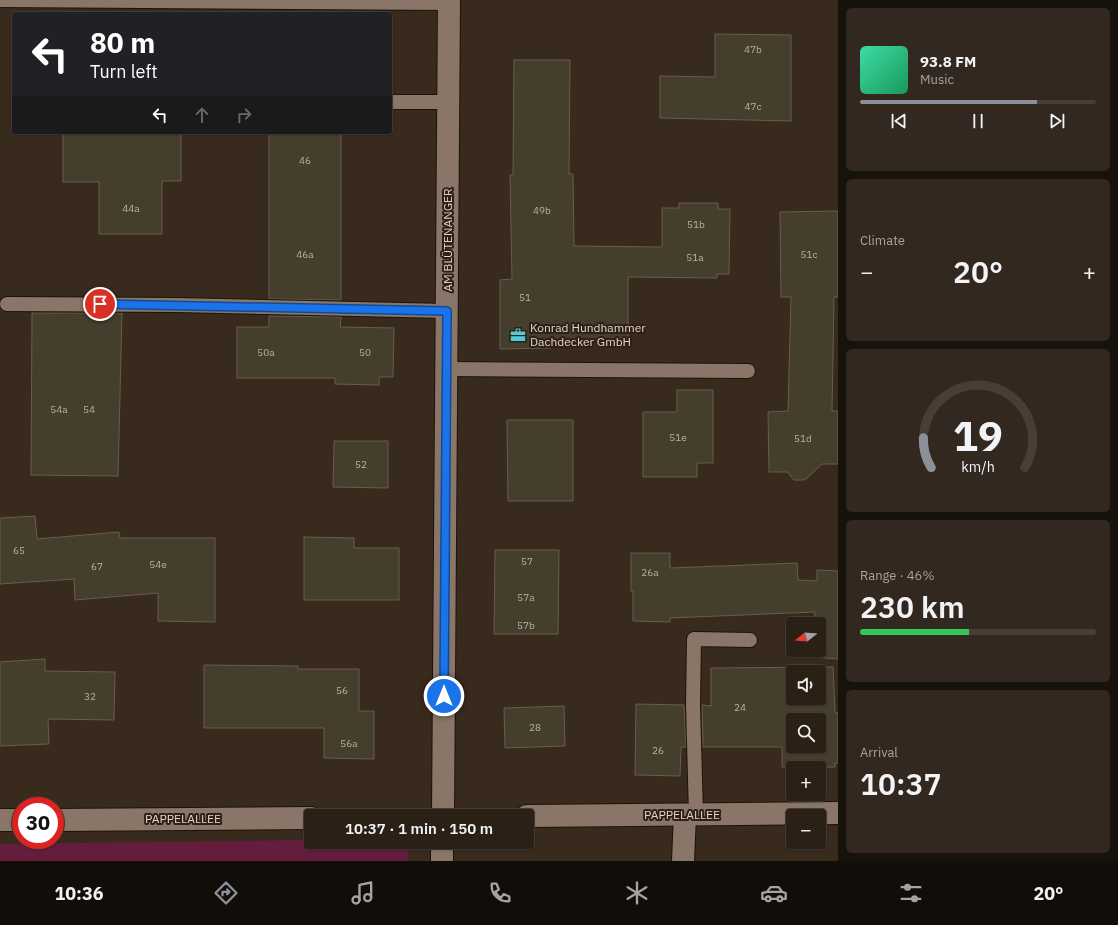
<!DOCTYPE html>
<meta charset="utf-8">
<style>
body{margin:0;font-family:"IBM Plex Sans",sans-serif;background:#33281f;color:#f1f3f6;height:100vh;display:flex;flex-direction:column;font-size:15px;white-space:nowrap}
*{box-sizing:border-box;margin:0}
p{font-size:13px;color:#a6a3a1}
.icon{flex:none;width:22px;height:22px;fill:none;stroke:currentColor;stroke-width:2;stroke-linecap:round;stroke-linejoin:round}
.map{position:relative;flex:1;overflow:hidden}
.panel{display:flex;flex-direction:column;gap:8px;padding:8px;background:#18120c;width:280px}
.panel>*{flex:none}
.top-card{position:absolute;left:12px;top:12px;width:380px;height:122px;border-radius:4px;box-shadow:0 1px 3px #0004,0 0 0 1px #473e35;background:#202124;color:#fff;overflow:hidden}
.needle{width:26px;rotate:253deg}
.tools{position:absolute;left:786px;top:617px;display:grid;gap:8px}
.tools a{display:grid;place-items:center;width:40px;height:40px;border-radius:4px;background:#2b2016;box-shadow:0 1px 3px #0004,0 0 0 1px #473e35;font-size:20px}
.speed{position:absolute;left:12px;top:797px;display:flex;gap:8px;font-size:20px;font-weight:700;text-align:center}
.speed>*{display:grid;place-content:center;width:52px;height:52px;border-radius:50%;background:#2b2016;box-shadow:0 1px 3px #0004,0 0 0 1px #473e35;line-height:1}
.speed .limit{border:6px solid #d22;background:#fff;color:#111}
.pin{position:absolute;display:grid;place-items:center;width:34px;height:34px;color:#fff;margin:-17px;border:2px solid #fff;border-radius:50%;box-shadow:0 1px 4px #0007}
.me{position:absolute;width:44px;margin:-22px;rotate:0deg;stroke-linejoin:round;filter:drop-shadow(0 0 3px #0008)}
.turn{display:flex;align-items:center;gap:14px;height:84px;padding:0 12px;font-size:18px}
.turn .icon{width:52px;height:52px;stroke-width:2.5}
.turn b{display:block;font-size:28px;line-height:34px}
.lanes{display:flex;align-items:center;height:38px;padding:0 12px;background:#0003;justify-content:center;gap:20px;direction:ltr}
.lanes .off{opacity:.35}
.big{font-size:30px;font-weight:600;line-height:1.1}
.panel .card{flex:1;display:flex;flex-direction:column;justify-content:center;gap:6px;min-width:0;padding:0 14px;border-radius:6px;background:#33281f}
.panel .dial{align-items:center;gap:0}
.dial svg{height:104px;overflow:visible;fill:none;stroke:#473e35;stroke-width:7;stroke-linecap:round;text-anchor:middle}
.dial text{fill:#f1f3f6;stroke:none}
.song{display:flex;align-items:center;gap:12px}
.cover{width:48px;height:48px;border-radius:6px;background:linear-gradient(135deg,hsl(160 70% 55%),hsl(150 70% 35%))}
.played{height:4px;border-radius:2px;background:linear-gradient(90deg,#8c9099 75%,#473e35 75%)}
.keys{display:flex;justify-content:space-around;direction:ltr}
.heat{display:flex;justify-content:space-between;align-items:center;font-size:22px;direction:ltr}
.charge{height:6px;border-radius:3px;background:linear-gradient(90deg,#34c759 46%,#473e35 0)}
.trip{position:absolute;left:304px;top:809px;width:230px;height:40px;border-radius:4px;background:#2b2016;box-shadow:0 1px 3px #0004,0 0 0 1px #473e35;font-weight:600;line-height:40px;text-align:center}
.tab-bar{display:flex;height:64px;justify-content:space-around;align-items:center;background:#110d09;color:#a6a3a1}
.tab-bar .icon{width:28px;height:28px}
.tab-bar .selected{color:#8c9099}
.tab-bar b{font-size:18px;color:#f1f3f6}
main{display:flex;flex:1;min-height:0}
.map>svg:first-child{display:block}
.green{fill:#641d3c}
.building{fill:#463e2d;stroke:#675e4b;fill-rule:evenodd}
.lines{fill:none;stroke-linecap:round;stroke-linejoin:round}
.lane-casing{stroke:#201207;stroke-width:16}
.street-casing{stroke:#201207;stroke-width:24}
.lane{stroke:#897669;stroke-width:14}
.street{stroke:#897669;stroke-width:22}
.route-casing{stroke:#114b97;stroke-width:10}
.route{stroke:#1a73e8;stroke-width:7}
.labels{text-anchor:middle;stroke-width:4;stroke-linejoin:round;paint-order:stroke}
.number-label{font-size:10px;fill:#baafa6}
.street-label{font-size:12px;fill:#e0d5ce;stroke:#2f2015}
.poi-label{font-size:12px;fill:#e0d5ce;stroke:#2f2015;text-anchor:start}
</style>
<main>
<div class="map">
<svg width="838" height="861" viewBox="0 0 838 861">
<rect width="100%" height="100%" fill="#392a1e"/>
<path class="green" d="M311,840V842H408V861H0V844Z"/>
<g class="building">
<path d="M715,34L791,35V121L660,118V76L715,77Z"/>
<path d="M514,60H570L569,174H573L574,246L662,247V208H679V203H718V209H730L729,274H717V278L628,277V341H551V348L500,349V280L512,279L510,175H513Z"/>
<path d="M63,132H181V181H162V234H99V182H63Z"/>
<path d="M269,132H341V300L269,299Z"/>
<path d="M838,211V297H834L832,411H838V464H822L805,480H794L787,472H769L768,412L788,411L791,297H781L780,212Z"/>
<path d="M32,313H122L118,476L31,475Z"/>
<path d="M269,316L341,317L340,327L394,328L393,377H379V385L335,384V378H237V327H269Z"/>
<path d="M677,390H713V463H697V477H643V412H677Z"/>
<path d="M507,420H573V501H508Z"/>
<path d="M334,441H388V488L333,487Z"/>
<path d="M35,516L37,539L119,532L120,538H215V622L158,621V593L75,600L74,579L0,584V518Z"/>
<path d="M304,537L354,538V548H399V600H304Z"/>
<path d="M495,550H559L558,634H494Z"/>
<path d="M631,553H670V568L797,563L798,580L817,581V570L838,571V659L812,657V650H819V624H814L815,612L670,618V622L633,621V591H631Z"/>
<path d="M45,659V671L115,672L114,720L48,719L49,744L0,746V662Z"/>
<path d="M204,665L298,666V669H359V711H374V759L324,758V728H204Z"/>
<path d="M833,667L835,713H838V763H835V767H782V747H703L702,705L711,706V668ZM793,672H819V698H793ZM793,720H819V746H793Z"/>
<path d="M636,704L684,705L686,747H681L680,776L635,775Z"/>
<path d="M564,706L565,746L505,748L504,708Z"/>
</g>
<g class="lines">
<g class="lane-casing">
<g id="lane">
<path d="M0,0L449,3"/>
<path d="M390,102H448"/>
<path d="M7,304L177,305L447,311"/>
<path d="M447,369L748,371"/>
<path d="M696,815L693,705L694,639L750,640"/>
</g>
</g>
<g class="street-casing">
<g id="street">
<path d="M443,816L449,0"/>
<path d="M527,816L838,813"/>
<path d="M0,820H21"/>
<path d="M55,820L311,818"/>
<path d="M442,861V842"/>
<path d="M683,861L685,815"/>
</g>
</g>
<use href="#lane" class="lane"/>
<use href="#street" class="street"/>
</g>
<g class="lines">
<g class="route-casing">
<path id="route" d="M100,304L447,311L444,696"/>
</g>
<use href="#route" class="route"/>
</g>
<defs>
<g id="office-bare" transform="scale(1.2)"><path d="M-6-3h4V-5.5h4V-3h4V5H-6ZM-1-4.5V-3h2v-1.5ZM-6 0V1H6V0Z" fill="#52cbd9" stroke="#2f2015" stroke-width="2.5" paint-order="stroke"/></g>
</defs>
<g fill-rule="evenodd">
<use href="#office-bare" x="518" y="335"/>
</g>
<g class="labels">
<g class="number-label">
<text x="753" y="53">47b</text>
<text x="753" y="110">47c</text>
<text x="305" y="164">46</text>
<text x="131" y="212">44a</text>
<text x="542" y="214">49b</text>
<text x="696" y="228">51b</text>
<text x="305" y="258">46a</text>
<text x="809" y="258">51c</text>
<text x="695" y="261">51a</text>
<text x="525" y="301">51</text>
<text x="266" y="356">50a</text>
<text x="365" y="356">50</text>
<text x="59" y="413">54a</text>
<text x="89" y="413">54</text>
<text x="678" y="441">51e</text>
<text x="803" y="442">51d</text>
<text x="361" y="468">52</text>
<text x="19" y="554">65</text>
<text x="527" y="565">57</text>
<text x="158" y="568">54e</text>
<text x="97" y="570">67</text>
<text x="650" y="576">26a</text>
<text x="526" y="601">57a</text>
<text x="526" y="629">57b</text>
<text x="342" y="694">56</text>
<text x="90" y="700">32</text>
<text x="740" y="711">24</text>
<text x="535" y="731">28</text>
<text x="349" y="747">56a</text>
<text x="658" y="754">26</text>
</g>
<g class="street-label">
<text transform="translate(448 240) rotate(-90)" y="4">AM BLÜTENANGER</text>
<text x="682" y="819">PAPPELALLEE</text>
<text x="183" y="823">PAPPELALLEE</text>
</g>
<g class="poi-label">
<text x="530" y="332">Konrad Hundhammer<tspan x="530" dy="14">Dachdecker GmbH</tspan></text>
</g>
</g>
</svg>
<div class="tools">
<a><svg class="needle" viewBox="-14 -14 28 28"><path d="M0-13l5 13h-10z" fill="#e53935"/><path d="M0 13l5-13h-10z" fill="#a6a3a1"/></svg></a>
<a><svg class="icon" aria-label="sound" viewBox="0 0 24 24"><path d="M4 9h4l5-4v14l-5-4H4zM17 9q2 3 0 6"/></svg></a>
<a><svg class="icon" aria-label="search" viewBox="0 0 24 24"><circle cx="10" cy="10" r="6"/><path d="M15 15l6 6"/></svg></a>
<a>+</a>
<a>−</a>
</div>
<div class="speed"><div class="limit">30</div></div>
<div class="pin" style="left:100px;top:304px;background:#d93025"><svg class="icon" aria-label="arrive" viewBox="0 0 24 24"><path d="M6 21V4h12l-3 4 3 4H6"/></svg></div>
<svg class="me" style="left:444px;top:696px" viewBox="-20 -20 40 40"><circle r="17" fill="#1a73e8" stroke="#fff" stroke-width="3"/><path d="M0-11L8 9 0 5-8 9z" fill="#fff"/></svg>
<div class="trip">10:37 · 1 min · 150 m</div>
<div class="top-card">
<div class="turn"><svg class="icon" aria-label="left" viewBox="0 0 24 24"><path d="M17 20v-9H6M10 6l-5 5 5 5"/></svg><div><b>80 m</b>Turn left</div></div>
<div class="lanes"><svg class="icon" aria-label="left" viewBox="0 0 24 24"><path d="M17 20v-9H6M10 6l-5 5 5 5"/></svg><svg class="icon off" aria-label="ahead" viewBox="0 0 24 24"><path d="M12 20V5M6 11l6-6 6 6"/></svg><svg class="icon off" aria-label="right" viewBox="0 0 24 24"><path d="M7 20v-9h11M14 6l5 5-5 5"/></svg></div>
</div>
</div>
<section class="panel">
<div class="card">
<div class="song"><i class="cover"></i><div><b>93.8 FM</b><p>Music</p></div></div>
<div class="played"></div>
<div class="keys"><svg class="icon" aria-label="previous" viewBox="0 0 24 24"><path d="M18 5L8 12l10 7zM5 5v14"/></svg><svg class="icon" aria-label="pause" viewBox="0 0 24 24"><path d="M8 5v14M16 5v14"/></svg><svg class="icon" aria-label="next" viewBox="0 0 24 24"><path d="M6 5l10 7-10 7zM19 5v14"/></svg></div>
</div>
<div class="card"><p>Climate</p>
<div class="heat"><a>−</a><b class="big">20°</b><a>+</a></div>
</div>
<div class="card dial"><svg viewBox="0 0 100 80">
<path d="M14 69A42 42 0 1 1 86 69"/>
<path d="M14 69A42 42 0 0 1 8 46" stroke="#8c9099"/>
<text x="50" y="56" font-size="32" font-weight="700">19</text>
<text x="50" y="72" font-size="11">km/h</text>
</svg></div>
<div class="card"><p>Range · 46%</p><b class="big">230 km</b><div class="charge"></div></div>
<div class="card"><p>Arrival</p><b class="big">10:37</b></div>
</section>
</main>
<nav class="tab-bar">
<b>10:36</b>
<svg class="icon selected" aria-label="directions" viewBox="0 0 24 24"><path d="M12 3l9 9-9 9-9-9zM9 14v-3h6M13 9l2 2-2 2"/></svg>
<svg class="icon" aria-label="music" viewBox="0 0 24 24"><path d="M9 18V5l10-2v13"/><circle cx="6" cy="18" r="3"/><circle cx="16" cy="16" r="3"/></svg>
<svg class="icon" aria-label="phone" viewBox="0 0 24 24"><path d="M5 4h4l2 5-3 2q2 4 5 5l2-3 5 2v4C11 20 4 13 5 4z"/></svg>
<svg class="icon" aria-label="climate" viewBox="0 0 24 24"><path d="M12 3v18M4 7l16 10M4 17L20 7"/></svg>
<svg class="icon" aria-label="car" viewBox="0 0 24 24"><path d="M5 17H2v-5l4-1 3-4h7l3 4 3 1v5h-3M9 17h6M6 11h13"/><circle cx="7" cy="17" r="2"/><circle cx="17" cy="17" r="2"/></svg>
<svg class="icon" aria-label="filters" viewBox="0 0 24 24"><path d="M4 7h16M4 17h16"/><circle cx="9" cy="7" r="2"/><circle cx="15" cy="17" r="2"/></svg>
<b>20°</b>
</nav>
